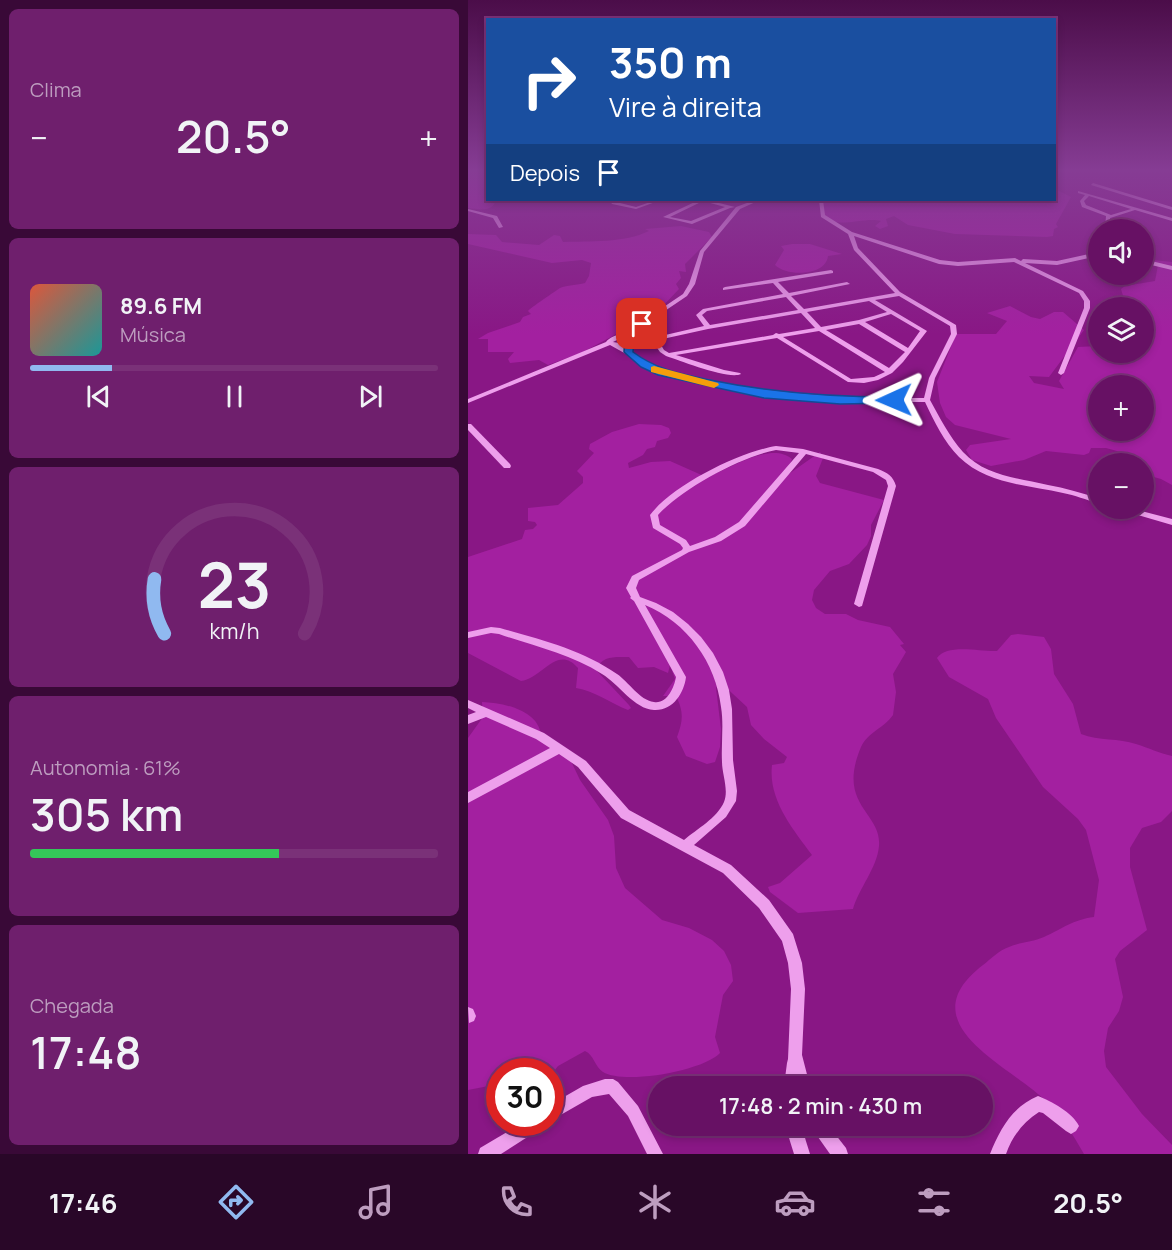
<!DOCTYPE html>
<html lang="pt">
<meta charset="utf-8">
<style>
body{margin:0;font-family:Manrope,sans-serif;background:#6f1f6d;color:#f1f3f6;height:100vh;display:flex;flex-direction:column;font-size:22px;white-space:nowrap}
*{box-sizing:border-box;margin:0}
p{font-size:20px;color:#bd9dbf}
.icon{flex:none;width:33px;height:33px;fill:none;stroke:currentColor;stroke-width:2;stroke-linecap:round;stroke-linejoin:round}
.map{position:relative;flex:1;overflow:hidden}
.drawer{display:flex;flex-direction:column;gap:9px;padding:9px;background:#390937;width:468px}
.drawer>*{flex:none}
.hud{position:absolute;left:18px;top:18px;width:570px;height:183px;border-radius:0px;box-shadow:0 3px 9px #0003,0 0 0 2px #7a3178;background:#1a4fa0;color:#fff;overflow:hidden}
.tools{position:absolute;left:620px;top:219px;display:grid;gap:12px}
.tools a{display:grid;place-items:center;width:66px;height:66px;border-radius:50%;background:#671164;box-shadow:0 3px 9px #0003,0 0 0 2px #7a3178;font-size:30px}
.speed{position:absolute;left:18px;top:1058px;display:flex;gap:12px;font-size:30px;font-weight:700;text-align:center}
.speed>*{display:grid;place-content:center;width:78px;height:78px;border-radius:50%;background:#671164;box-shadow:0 3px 9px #0003,0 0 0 2px #7a3178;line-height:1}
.speed .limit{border:9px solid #d22;background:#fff;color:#111}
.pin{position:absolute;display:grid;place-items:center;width:51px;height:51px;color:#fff;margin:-26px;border-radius:12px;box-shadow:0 3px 9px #0006}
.me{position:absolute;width:66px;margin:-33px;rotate:269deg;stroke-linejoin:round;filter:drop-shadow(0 0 4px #0008)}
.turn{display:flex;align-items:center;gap:21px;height:126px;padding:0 24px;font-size:27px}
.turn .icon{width:78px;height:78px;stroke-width:2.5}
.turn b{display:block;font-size:42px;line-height:51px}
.then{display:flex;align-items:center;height:57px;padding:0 24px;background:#0003;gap:12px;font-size:22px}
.big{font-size:45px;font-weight:600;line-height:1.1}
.drawer .widget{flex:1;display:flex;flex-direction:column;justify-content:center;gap:9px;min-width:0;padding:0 21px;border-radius:9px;background:#6f1f6d}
.drawer .dial{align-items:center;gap:0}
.dial svg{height:156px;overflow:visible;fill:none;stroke:#7a3178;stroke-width:7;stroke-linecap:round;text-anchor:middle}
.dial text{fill:#f1f3f6;stroke:none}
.song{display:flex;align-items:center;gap:18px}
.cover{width:72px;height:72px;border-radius:9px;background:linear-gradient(135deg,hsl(10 70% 55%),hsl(180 70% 35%))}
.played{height:6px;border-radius:3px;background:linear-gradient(90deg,#90b9f0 20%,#7a3178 20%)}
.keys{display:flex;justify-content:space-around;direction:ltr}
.heat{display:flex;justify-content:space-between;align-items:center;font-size:33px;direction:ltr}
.charge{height:9px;border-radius:4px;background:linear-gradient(90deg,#34c759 61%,#7a3178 0)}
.trip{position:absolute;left:180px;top:1076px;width:345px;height:60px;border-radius:30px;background:#671164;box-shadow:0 3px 9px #0003,0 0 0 2px #7a3178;font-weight:600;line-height:60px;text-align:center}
.dock{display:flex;height:96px;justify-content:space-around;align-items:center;background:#290728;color:#bd9dbf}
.dock .icon{width:42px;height:42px}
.dock .current{color:#90b9f0}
.dock b{font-size:27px;color:#f1f3f6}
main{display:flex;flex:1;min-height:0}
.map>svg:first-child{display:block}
.green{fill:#a320a0;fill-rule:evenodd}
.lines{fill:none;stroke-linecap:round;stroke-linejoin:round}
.minor{fill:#ee9fec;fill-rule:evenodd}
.route{fill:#1a73e8;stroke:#114b97;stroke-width:1.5}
.slow{fill:#f59e0b}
</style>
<main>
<section class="drawer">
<div class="widget"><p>Clima</p>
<div class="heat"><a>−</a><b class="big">20.5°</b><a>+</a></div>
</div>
<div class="widget">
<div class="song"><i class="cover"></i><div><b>89.6 FM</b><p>Música</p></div></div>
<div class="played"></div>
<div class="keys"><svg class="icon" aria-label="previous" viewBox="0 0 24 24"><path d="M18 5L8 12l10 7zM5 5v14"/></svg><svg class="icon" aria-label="pause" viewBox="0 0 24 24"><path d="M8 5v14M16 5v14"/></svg><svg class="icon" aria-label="next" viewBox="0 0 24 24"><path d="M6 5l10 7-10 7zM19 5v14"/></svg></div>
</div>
<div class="widget dial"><svg viewBox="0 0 100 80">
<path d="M14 69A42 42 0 1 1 86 69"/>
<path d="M14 69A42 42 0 0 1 9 41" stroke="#90b9f0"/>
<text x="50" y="56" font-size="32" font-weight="700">23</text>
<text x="50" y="72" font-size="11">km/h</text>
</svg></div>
<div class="widget"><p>Autonomia · 61%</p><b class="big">305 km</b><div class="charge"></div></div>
<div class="widget"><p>Chegada</p><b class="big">17:48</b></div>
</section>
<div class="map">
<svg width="704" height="1154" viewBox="0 0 704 1154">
<rect width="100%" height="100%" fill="#891785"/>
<g class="green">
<path d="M0,172H19L20,200H28C24,213 11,209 0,208Z"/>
<path d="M587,189L603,197L588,224L590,227L586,229L585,236L579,237L487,234L440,225L426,216L418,219L420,226L412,229L407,226L413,221C394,215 350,238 355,200H586Z"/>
<path d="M213,226L241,232L244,237L217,264L218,272L211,271L213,278L208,284L211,289L193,308L171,322L113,353L80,365L71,360L42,363L40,359L46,352H20V339H10L20,333L52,322L55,317L63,314L60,311C61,309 89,290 92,288C99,285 109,285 117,283L121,276L123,263L114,260L84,263L0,244V234L28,235L34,242L71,245L86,235L92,236L95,242C122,241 156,243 181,231L177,229Z"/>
<path d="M324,244H342L374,254L360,256C358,276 319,277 307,265L316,250L313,246Z"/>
<path d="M675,259L704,262V485L693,479L675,474V464L646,463L656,453L638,448H623L621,453L616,455L578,451L556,460L523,466L504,460L498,450L502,445L543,439L487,425L478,417L472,403L469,382L488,334H528L539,321L519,313L542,306L563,317L572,319L586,312H595L616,330L581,377L561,376L566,383L596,389L591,381L610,347L630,346V352H675V308L651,307L644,303L656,299L653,289L657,286L687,281L690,265ZM630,386H675V430H630Z"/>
<path d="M171,424L193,425L201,428L203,433L200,438L189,441L187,447L179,449L175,455L160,463L161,468L183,462L202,461L238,477C260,471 302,440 324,459L318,476L352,452L355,458L348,476L352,483L416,500L403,525V536L399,545L381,564L362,571L346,590L344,600L348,608L357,614H378L390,620L422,627L436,644L432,645L438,652L425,674L428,692L425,715C416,728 400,732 393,747C368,806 414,812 411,846C409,868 391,888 385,909L330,913L302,892L300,887L312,883L344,855C325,829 300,800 304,765L316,763L319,757L296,739L283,725L279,707L251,681L248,688L253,729L252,747L247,762L239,764L218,756L209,737C215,721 216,712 208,696H195L207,679L202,665L200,673L186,667L170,668L161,657C147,657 134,655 128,670L161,705L163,708L160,710C142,703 127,691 108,688L110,668C89,644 75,678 53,681L0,653V557L54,539L57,530L65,529L69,525L67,522L60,521V508L90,505L115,483V477L109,471L126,453L121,449L122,444L144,432Z"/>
<path d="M550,634L576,637L583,649L586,674L605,704L613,734C631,741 651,738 668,744C681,748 691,753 704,756V811L693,822L674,828L662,848V867L679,930L652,951L647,959L655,997L651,1011L640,1028L636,1051L638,1067L674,1114L704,1145V1154H616C605,1135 595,1118 579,1102C542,1065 438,1024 515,965C523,959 531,950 541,947C552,942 565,942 576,937C596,928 604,920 626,917L631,880L618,830L610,819L575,787L528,718L520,699L481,677L469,658C479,643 513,652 529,651L543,635Z"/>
<path d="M14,702C36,703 70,710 73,735L102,759L112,780L140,820L146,836L148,868L157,888L194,920L221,928L244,940L256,951L263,965L265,981L255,995L247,1037L252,1053C235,1071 156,1085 135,1072C127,1067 126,1055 117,1051L90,1066L83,1075L82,1071H32L31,1084L0,1090V738L15,717Z"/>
</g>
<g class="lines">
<g class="minor">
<path d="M625,183L704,207V210L623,185Z"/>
<path d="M610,191L704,218V221L667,210L642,218L641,230H637L638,216L614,207L612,201L617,195L610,193ZM621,196L663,209L643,215L618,205L616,201Z"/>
<path d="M144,200H149L148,202L168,207L188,200H193L168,209L144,204L142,201Z"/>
<path d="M231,200H239L267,207L262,208L224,224L195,217ZM235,201L257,207L223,221L202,217Z"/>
<path d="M287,200H292L272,209L236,252L227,284L219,296L176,325L163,340L180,339L236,326L228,315L235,309L315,294L305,283L255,290V288L257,287L363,270L365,271V273L310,282L321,293L379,282L382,284L323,296L336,309L427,293L386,250L380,234L353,217L351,200H355L357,215L384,232L472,260L490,262L547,258L553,261L555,259L589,261L630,252V256L589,265L557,263L615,291L622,301V308L596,373L593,375L590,373L616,308V301L611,293L546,262L490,266L471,264L386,236L390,248L432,292L488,325L489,334L467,378L462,400C472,418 481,436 495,452C517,476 550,478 580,485C597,488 613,493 630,498V503C618,500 607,495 595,493C559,485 519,484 491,457C476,442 466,421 457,402H372L277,394L192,373L142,345L0,403V399L138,342C143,336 152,333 160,336L172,323L215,294L221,284L232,251L268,207ZM431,296L482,326L483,334L461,378L456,398H372L277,390L196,371L163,352V344L185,342L192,352L198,356C213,361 261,380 273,374L272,373L256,370L208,355L309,338L380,382L396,383L410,380L424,373L435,362L459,331L407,300ZM318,297L330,310L242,325L234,315L239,311ZM401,301L419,312L391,320L353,327L339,312ZM333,313L347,328L311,334L308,333L305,335L201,353L196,350L190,340L240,329ZM423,314L452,331L440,348L397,322ZM391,324L437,352L421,368L358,330ZM351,331L417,372L406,377L383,379L315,337ZM156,339L157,341L151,343L145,342L149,340Z"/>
<path d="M0,209L29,216L35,227L31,228L25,218L0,211Z"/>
<path d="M675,259L704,266V270L675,263Z"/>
<path d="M0,424H3L42,464L43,466L42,468H36L0,430Z"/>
<path d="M308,446L335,449L410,469C420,473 425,476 428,486L394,606L391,607L386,604L420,486L418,480L405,472L338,454L277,526L253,541L221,552L171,580L168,588L172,597L188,603L205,612L220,624L233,637L245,653L255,672L261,690L264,709L265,760L269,791L268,801L258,817L226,845L263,865L301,900L325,934L334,963L337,989L334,1055L342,1086H316L319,1063L320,1059L323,989L320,963L314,941L291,908L255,873L153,818L110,767L91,754L0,803V792L82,748L68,739L18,717L0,724V715L8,712L0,708V700L76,733L118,761L161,810L216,840C229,829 249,818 256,802C261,790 254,774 254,762C253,743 256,725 253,707C248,663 219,622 177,605L218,677C216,693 205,711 186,710C166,709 151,684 134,674C103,654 65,646 31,634L23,633L0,638V632L23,627L32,628C71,639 115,650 149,674C161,682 171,700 186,702C199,704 206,688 208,677L166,601L162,598L163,597L158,588L164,576L214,550L215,548L212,544L185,528L182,515C205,485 271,452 308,446ZM308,450L331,453L271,522L247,537L222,546L218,540L192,525L190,515C213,489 274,456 308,450Z"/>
<path d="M646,508H662L704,519V525Z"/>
<path d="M0,1007L5,1009L8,1016L6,1021L1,1023Z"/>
<path d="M137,1079H145L150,1082L170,1106L195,1154H179L160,1116L141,1094L124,1097L82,1121V1105L115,1086Z"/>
<path d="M570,1096C583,1101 605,1113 611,1126L608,1131L603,1134L598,1131L575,1113L571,1112C555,1122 544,1137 538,1154H522C532,1129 544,1107 570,1096Z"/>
<path d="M56,1122H78L75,1127L33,1154H10L12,1148Z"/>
<path d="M317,1125H333L342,1154H326Z"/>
<path d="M342,1125H360L378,1148L380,1154H362L345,1130Z"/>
</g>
</g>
<linearGradient id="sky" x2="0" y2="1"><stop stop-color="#4b0d49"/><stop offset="0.51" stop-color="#863c94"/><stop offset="1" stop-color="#863c94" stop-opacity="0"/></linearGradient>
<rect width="704" height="334" fill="url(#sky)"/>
<path class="route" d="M171,322L179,324L166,337L165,352C189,370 214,374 242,380C305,393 362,397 426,397L431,400L426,403L372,404L296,398L190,375L173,367L156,352L157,336Z"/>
<path class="slow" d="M186,366L250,383L251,385L246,388L183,372V367Z"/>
</svg>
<div class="tools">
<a><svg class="icon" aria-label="sound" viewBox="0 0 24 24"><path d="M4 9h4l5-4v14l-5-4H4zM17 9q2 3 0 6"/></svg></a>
<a><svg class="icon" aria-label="layers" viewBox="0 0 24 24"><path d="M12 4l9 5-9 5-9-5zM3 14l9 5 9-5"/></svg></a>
<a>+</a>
<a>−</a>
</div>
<div class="speed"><div class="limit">30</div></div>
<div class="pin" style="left:174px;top:324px;background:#d93025"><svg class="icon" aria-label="arrive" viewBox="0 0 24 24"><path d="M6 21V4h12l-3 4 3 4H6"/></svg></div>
<svg class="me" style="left:426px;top:400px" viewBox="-20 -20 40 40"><path d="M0-17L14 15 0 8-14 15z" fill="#1a73e8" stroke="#fff" stroke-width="4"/></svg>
<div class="trip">17:48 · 2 min · 430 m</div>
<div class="hud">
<div class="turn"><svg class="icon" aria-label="right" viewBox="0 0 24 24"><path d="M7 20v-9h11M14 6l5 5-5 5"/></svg><div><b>350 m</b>Vire à direita</div></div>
<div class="then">Depois<svg class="icon" aria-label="arrive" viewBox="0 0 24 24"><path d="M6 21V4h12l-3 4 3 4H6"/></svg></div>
</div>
</div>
</main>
<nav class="dock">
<b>17:46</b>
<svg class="icon current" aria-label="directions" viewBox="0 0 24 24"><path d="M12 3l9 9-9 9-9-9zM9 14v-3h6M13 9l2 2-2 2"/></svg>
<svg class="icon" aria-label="music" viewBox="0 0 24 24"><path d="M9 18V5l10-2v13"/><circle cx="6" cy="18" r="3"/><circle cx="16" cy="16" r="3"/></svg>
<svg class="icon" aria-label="phone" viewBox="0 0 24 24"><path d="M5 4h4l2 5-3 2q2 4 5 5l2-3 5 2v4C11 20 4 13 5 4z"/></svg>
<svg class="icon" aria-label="climate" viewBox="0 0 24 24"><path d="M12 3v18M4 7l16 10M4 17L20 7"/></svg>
<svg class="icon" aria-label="car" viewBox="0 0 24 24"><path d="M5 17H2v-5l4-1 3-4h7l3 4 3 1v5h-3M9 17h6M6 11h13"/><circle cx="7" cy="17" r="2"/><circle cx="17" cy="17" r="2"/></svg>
<svg class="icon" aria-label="filters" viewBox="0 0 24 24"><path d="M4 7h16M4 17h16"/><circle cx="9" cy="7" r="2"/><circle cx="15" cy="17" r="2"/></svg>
<b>20.5°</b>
</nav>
